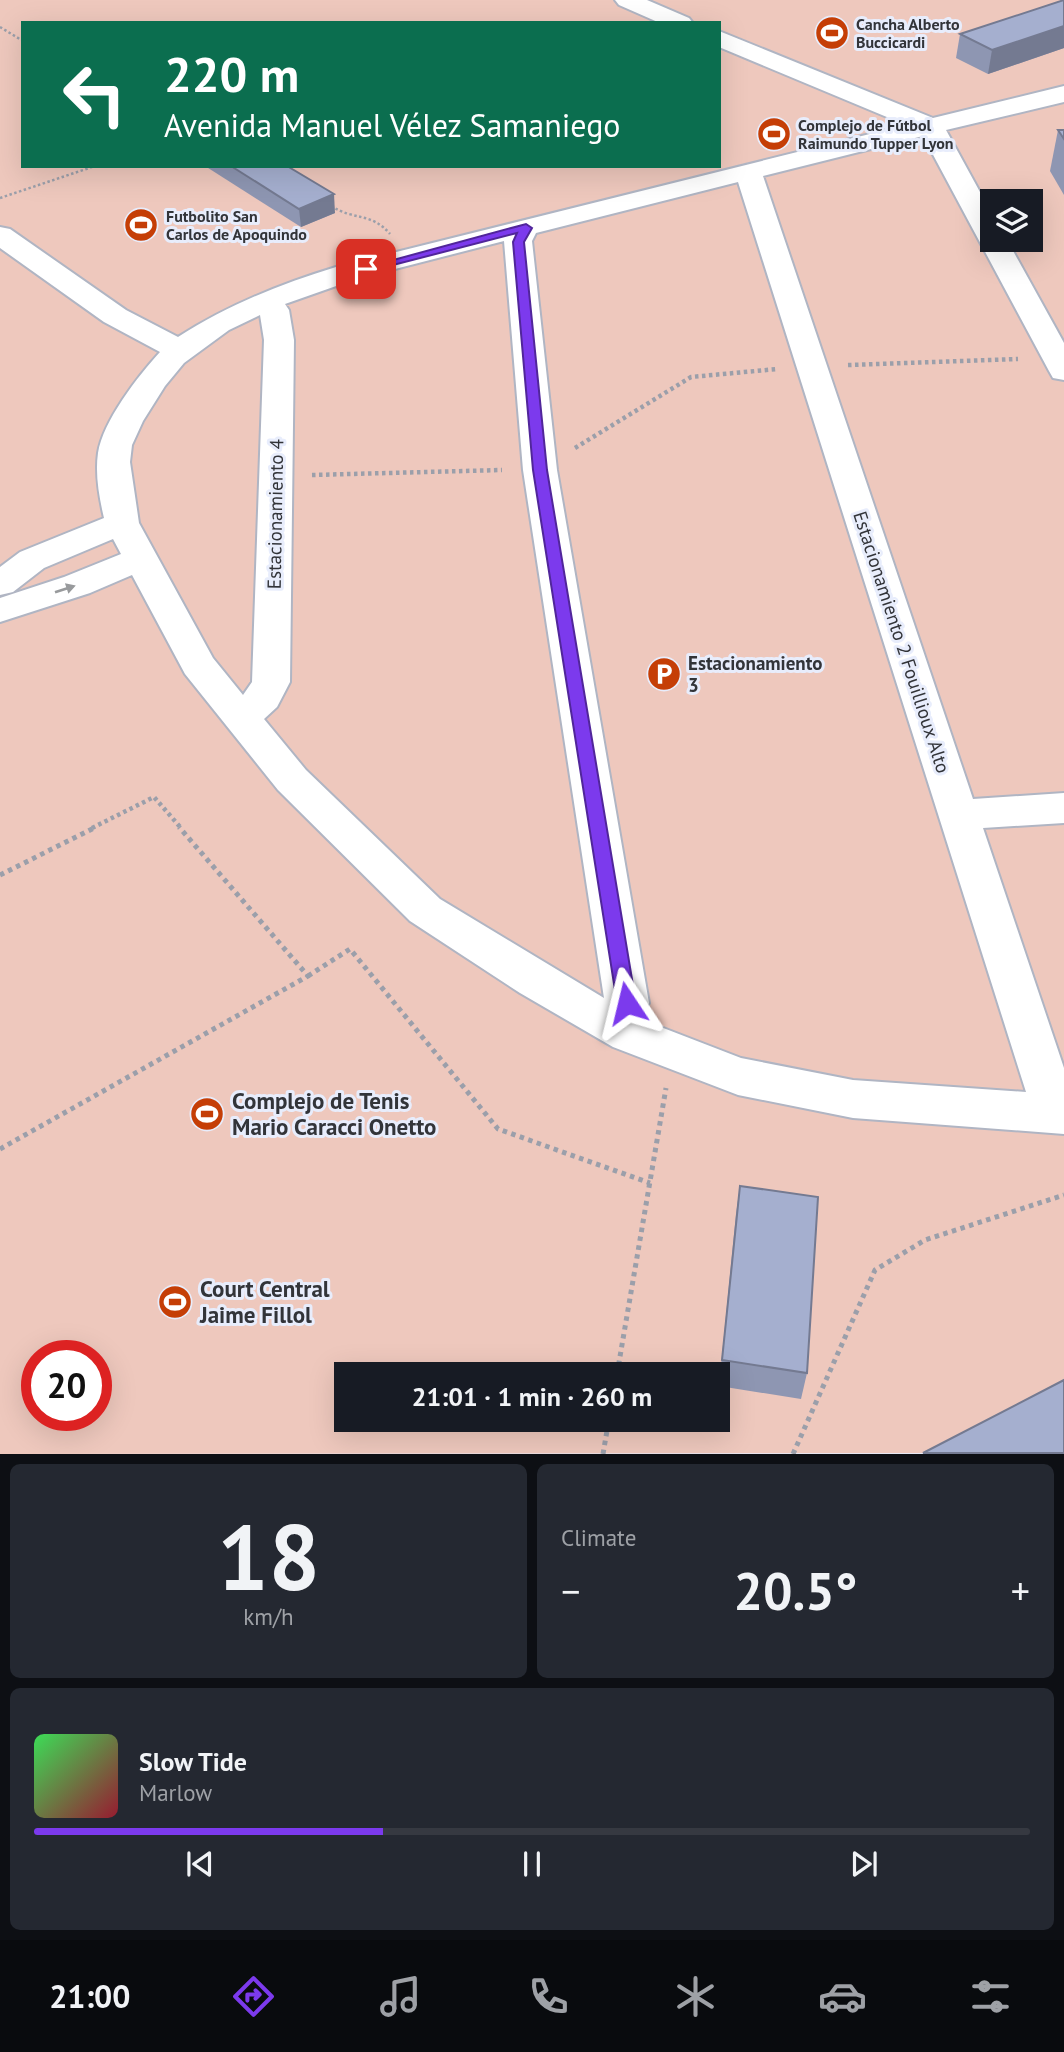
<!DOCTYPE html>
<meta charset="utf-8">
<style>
body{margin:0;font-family:"PT Sans",sans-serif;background:#242831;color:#f1f3f6;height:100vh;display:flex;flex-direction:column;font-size:26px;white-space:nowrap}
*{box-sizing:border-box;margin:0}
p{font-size:23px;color:#9ea1a6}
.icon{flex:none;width:38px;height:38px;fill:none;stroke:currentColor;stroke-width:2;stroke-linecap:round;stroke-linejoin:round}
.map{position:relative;height:1454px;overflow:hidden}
.details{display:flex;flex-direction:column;gap:10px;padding:10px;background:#0d0f14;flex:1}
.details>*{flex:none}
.hud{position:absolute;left:21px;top:21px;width:700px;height:147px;border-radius:0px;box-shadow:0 7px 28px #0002;background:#0b6e4f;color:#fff;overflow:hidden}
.tools{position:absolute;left:980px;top:189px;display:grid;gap:14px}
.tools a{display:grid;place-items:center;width:63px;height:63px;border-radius:0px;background:#171b24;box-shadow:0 7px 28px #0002;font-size:35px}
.speed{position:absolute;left:21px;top:1340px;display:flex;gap:14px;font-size:35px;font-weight:700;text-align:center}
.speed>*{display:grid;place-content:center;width:91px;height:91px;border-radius:50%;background:#171b24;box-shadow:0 7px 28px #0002;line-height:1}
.speed .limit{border:10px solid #d22;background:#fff;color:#111}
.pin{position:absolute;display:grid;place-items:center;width:60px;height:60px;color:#fff;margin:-30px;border-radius:14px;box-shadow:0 4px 10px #0006}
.me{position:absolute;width:77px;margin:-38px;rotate:350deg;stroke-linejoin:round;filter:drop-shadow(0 0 5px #0008)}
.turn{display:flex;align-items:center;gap:24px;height:147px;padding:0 28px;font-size:32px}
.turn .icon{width:91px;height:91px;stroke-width:2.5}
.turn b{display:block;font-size:49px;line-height:60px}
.big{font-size:52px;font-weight:700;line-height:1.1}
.details .card{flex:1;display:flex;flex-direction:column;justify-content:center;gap:10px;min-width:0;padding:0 24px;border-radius:10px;background:#242831}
.details .dial{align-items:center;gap:0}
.dial b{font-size:91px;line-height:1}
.song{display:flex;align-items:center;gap:21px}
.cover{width:84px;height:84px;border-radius:10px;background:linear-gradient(135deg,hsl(130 70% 55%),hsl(350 70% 35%))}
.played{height:7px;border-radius:4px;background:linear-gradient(90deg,#7c3aed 35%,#363941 35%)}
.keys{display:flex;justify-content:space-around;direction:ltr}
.heat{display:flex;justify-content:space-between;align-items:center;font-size:38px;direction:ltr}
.details .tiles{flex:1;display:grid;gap:10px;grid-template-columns:1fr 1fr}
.card:last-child{grid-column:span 2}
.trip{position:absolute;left:334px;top:1362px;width:396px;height:70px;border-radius:0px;background:#171b24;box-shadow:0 7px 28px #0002;font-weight:700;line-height:70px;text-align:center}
.tabs{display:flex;height:112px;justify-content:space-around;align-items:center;background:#090b0e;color:#9ea1a6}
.tabs .icon{width:49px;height:49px}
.tabs .selected{color:#7c3aed}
.tabs b{font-size:32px;color:#f1f3f6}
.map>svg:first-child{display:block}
.green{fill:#eec8bd;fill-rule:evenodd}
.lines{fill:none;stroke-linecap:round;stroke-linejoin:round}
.minor-casing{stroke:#b0b5c3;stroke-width:4}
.path-far2{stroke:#9b9faa;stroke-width:2.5;stroke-dasharray:2.5 2.5;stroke-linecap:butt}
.path-far1{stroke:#9b9faa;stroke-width:4.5;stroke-dasharray:3.5 3.5;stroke-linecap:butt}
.path{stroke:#9b9faa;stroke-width:5;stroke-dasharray:4.5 4.5;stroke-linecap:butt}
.minor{fill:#fff;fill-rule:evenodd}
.wall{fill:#8e96b2}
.shaded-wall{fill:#747a91}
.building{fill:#a5afcf;stroke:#747a91;stroke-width:2}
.oneway{fill:#989a9c}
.route{fill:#7c3aed;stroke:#51269a;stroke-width:2}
.labels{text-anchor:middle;stroke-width:6;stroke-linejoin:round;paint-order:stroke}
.far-poi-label{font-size:16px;font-weight:bold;fill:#323439;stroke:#e8edfc;text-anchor:start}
.street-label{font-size:19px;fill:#323439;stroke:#e8edfc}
.poi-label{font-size:19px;font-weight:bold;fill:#323439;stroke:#e8edfc;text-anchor:start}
.near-poi-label{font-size:23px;font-weight:bold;fill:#323439;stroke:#e8edfc;text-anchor:start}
</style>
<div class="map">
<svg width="1064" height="1454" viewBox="0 0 1064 1454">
<rect width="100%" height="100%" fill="#e8edfc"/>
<path class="green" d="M0,0H1064V1453L0,1454ZM23,23H719V166H23ZM992,201H1031V240H992ZM37,1356H96V1416H37ZM346,1374H718V1419H346Z"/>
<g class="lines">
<g class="minor-casing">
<g id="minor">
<path d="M615,0H647L689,18L693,23H660L619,5Z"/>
<path d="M719,31L933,118L1064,86V102L946,130L992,214V240H1007L1064,343V380L1053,378L1049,371L923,136L763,176L973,799L1064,793V823L983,828L1064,1068V1134L853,1118L738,1095L613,1047L520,993L410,921L278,790L185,674L132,575L90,593L0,622V598L64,577L121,554L113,539L44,568L13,592L0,595V567L20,552L104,518C99,497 95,474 98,453C103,421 138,376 160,352L104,322L0,248V227L10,229L126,310L178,337C228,305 280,284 336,267L906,125L719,47ZM738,182L1026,1092L853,1080L741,1058L640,1019L649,1003L557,470L532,241L536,233ZM504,241L523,470L604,998L440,899L306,770L264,719L277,707L290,682L294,340L289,310L285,304L356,279ZM260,315L264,340L252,682L243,695L213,658L139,523L130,462L132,445L143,421L165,386L184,363L229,330Z"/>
</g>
</g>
<g class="path-far2">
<path d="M0,27L23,41"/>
<path d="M0,198L95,166"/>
<path d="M331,206C355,221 371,212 390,234"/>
</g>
<g class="path-far1">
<path d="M848,365L1018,359"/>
<path d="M575,448L691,377L777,369"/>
<path d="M312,475L502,470"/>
<path d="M92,828L154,797L181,828"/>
</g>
<g class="path">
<path d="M0,875L96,827"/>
<path d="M308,976L350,949L498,1129L650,1183"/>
<path d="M0,1149L308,976L179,827"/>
<path d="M617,1374L666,1088"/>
<path d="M603,1454L609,1419"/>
<path d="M793,1454L875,1270L925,1240L1064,1195"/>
</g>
<use href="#minor" class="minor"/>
</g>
<g class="wall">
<path d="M1064,0V48L988,74L956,58L960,34Z"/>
<path d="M1058,130H1064V195L1050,171Z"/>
<path d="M205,166H287L335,213L301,227Z"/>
<path d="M740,1186L807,1373L801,1399L719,1386L736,1214Z"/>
</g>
<g class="shaded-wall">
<path d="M1064,26V48L988,74L992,50Z"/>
<path d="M334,194L335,213L301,227L299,209Z"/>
</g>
<g class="building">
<path d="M1064,0V26L992,50L960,34Z"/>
<path d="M1058,130H1064V139Z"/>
<path d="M231,166H287L334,194L299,209Z"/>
<path d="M740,1186L818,1197L807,1373L722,1360Z"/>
<path d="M1064,1380V1453H923Z"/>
</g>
<defs><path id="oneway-solid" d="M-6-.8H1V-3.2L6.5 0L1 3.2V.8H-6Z" transform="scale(1.75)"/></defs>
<use class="oneway" href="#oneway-solid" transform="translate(65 589) rotate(-18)"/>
<path class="route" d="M526,224L532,228L524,242L547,470L636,1003L633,1009L627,1011L620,1009L617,1003L533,470L513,242L517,233L366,272L360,269Z"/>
<defs>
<g id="stadium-disc" transform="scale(1.75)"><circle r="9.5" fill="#c53e06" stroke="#e8edfc"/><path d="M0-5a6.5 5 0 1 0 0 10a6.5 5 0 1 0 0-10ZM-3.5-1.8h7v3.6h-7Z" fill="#fff"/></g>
<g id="parking-disc" transform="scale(1.75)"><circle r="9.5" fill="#c53e06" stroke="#e8edfc"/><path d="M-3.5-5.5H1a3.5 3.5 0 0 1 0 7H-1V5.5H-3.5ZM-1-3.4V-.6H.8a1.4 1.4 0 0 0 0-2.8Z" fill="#fff"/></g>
</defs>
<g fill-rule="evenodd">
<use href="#stadium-disc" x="832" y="33"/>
<use href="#stadium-disc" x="774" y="134"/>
<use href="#stadium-disc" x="141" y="225"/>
<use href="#parking-disc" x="664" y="674"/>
<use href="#stadium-disc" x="207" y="1114"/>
<use href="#stadium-disc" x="175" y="1302"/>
</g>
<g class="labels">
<g class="far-poi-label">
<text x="856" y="30">Cancha Alberto<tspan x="856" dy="18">Buccicardi</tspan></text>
<text x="798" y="131">Complejo de Fútbol<tspan x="798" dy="18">Raimundo Tupper Lyon</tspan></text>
<text x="166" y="222">Futbolito San<tspan x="166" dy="18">Carlos de Apoquindo</tspan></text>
</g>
<g class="street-label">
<text transform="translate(275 514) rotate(-89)" y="7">Estacionamiento 4</text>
<text transform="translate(902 642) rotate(72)" y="7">Estacionamiento 2 Fouillioux Alto</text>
</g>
<g class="poi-label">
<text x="688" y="670">Estacionamiento<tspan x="688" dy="22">3</tspan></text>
</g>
<g class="near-poi-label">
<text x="232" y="1109">Complejo de Tenis<tspan x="232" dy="26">Mario Caracci Onetto</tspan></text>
<text x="200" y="1297">Court Central<tspan x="200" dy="26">Jaime Fillol</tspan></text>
</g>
</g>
</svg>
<div class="tools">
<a><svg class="icon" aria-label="layers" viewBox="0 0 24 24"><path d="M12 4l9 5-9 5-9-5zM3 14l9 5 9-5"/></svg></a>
</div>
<div class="speed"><div class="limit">20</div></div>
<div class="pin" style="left:366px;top:269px;background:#d93025"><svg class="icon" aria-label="arrive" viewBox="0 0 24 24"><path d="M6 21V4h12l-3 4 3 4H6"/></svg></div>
<svg class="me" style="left:627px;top:1003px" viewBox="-20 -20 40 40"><path d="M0-17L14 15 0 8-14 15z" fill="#7c3aed" stroke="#fff" stroke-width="4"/></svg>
<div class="trip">21:01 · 1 min · 260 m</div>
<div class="hud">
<div class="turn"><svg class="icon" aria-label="left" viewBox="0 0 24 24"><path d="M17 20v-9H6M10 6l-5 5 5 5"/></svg><div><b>220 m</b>Avenida Manuel Vélez Samaniego</div></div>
</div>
</div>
<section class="details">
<div class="tiles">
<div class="card dial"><b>18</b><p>km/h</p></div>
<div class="card"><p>Climate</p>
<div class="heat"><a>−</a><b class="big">20.5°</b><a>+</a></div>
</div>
<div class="card">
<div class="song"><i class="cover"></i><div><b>Slow Tide</b><p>Marlow</p></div></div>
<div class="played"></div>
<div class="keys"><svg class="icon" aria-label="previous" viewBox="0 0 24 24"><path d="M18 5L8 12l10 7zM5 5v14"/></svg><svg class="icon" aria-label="pause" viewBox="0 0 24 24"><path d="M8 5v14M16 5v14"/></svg><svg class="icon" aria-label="next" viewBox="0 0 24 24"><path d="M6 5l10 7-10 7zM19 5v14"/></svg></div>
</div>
</div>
</section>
<nav class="tabs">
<b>21:00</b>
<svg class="icon selected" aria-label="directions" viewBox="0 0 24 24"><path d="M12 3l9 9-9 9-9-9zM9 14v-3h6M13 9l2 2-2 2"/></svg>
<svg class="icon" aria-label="music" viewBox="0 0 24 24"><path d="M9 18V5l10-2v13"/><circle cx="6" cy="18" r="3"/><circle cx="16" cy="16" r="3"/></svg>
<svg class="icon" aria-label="phone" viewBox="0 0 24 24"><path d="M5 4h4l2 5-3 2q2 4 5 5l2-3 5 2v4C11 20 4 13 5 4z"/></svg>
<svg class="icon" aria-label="climate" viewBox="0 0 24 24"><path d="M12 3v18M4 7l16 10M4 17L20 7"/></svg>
<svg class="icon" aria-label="car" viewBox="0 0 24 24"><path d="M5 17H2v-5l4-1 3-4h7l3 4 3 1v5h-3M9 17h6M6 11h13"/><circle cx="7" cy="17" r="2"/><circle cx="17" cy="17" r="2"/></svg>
<svg class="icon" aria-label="filters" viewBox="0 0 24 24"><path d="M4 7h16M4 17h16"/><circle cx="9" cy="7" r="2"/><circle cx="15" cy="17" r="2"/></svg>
</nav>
